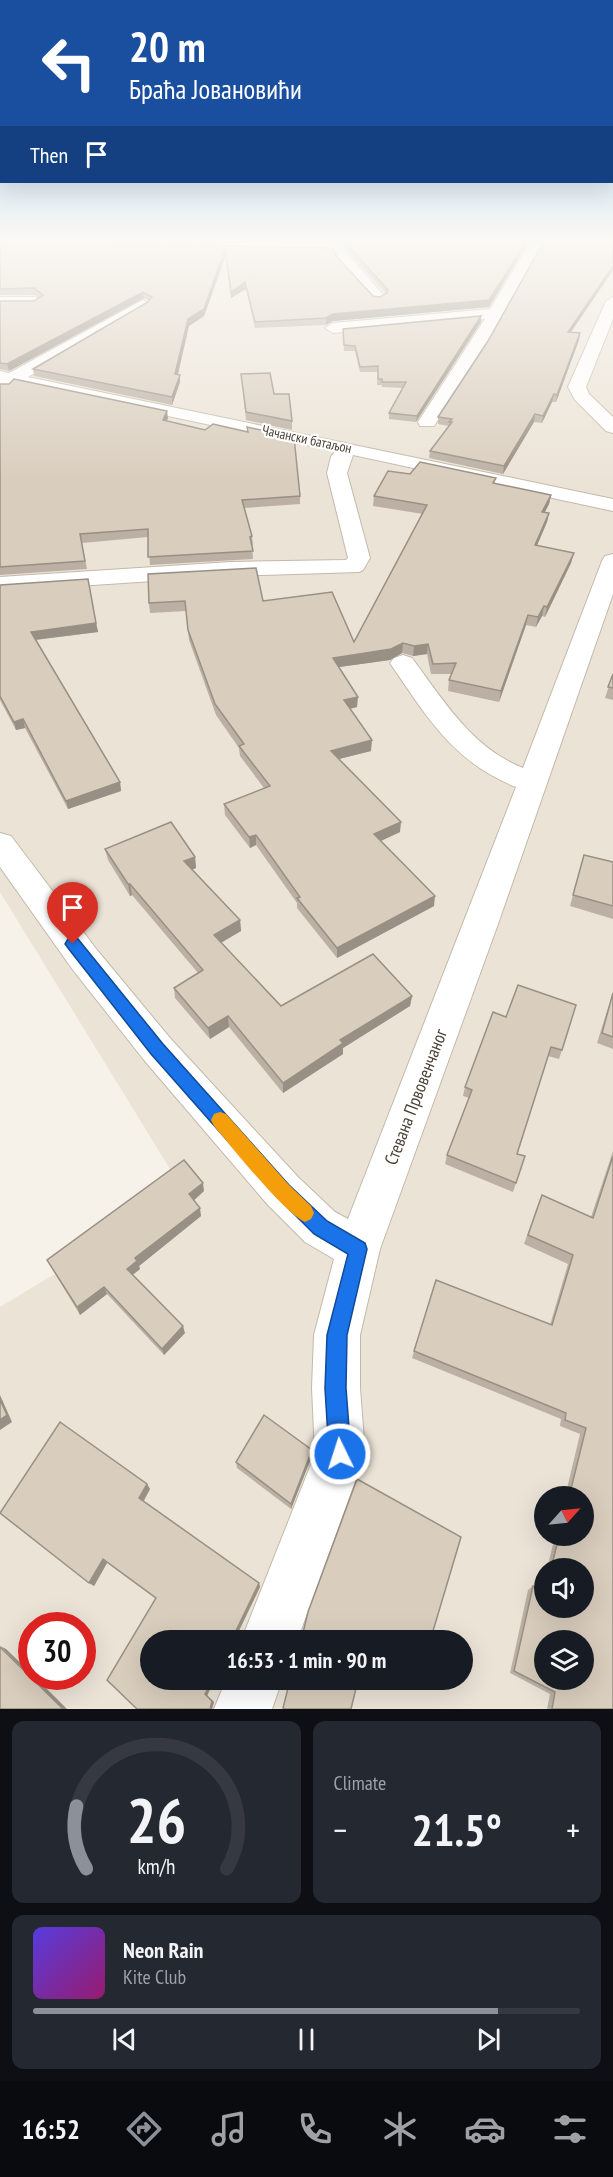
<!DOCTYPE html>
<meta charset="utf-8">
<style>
body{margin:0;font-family:"PT Sans Narrow",sans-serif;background:#242831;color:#f1f3f6;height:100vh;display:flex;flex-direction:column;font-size:22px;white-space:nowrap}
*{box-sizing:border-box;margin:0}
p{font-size:20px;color:#9ea1a6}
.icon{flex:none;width:33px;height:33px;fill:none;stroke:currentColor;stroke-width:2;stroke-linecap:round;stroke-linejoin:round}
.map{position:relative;height:1709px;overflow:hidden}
.panel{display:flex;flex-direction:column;gap:12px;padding:12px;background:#0d0f14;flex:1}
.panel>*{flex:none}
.top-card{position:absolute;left:0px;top:0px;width:614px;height:183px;box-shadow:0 6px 24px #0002;background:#1a4fa0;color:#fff;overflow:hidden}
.needle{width:39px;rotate:63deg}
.tools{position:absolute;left:534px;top:1486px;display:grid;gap:12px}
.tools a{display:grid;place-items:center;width:60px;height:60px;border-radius:50%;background:#171b24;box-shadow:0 6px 24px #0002;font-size:30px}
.speed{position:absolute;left:18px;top:1612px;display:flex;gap:12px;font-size:30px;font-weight:700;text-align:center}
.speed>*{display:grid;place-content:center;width:78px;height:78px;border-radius:50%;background:#171b24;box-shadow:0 6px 24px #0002;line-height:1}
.speed .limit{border:9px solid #d22;background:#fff;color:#111}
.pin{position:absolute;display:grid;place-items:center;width:51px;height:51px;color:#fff;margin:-62px -26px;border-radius:50% 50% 50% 0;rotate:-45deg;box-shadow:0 0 6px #0007}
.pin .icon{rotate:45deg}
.me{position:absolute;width:66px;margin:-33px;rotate:356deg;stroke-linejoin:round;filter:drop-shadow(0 0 4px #0008)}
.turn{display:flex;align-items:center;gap:21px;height:126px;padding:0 30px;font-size:27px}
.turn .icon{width:78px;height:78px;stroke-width:2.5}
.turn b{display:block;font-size:42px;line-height:51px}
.then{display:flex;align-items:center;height:57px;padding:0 30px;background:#0003;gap:12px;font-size:22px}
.big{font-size:45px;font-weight:700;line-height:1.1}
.panel .tile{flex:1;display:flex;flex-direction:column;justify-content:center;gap:9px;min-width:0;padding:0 21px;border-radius:12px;background:#242831}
.panel .dial{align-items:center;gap:0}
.dial svg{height:156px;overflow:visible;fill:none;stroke:#363941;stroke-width:7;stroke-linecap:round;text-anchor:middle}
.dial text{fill:#f1f3f6;stroke:none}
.song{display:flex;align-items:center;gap:18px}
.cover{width:72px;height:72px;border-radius:9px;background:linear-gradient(135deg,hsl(250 70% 55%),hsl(320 70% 35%))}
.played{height:6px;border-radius:3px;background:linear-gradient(90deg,#8c9099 85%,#363941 85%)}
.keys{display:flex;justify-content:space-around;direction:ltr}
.heat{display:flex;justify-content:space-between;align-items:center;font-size:33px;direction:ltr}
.panel .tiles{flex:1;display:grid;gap:12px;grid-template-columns:1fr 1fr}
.tile:last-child{grid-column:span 2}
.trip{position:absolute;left:140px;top:1630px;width:333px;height:60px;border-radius:30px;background:#171b24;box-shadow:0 6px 24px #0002;font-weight:700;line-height:60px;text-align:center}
.tabs{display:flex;height:96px;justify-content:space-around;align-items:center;background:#090b0e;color:#9ea1a6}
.tabs .icon{width:42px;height:42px}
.tabs .selected{color:#8c9099}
.tabs b{font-size:27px;color:#f1f3f6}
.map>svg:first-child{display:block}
.residential{fill:#ebe3d6;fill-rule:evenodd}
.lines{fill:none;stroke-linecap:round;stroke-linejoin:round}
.street-casing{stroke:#c3b9aa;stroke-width:2}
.street{fill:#fff;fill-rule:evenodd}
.wall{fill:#bbb0a3}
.shaded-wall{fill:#989084}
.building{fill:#d9cdbd;stroke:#989084;stroke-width:1.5;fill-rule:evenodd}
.route{fill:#1a73e8;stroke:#114b97;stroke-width:1.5}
.slow{fill:#f59e0b}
.labels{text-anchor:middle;stroke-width:4.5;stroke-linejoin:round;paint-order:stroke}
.far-street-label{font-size:14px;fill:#4b4236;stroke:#fff}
.near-street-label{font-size:18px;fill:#4b4236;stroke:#fff}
</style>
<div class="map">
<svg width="613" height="1709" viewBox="0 0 613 1709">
<rect width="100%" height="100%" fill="#f6f1e9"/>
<path class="residential" d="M0,243H613V1709H0V1307L186,1195L0,892ZM544,1497H584V1536H544ZM544,1569H584V1608H544ZM32,1626H82V1677H32ZM150,1641H462V1680H150ZM544,1641H584V1680H544Z"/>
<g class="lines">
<g class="street-casing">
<g id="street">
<path d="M86,243H342L350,257L386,298L379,302L374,301L339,262L334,252L93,247Z"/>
<path d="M530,243H543L485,347L434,426H420L418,422L485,319L333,333L325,328L333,323L490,309Z"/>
<path d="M0,297H35L42,301L35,305H0Z"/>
<path d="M613,297V319L586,387L589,394L613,417V433L606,431L575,400L568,387L606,301Z"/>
<path d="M143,300L150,304L148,307L28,377L613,499V511L353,455L347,473L370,558L363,570L359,572L231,576L0,591V577L231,562L346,560L348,558L327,473L331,457L335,451L15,384L11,389H0V371L9,373Z"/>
<path d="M613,554V594L498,924L380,1249L360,1335V1388L365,1454L297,1641H241L315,1454L312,1388L314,1335L334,1259L305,1242L268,1205L144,1060L73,970L0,867V833L11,836L97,950L170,1038L298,1177L335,1212L348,1219L516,787C453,762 427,717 390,663L394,658L403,655L412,658C443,700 472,748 523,768L602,561L605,556Z"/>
<path d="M226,1680H282L272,1709H214Z"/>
</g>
</g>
<use href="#street" class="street"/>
</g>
<g class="wall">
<path d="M0,243H92L337,257L373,296L380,297L386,294L352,256L343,243H528L489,307L333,321L326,325L255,328L246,289L231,298L226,255L204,316L189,326L178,375L180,382L172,405L34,376L33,369L148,302L149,301L144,298L9,371L0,369V301H34L39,298L35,295H0Z"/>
<path d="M613,243V270L571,332L579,340L556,402H552L542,423L534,422L503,474L429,458L430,451L449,426L438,424V417L488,341Z"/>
<path d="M481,316V322L416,422L389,419V413L403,388L382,387V385H377L378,372H360L355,351H344L343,329Z"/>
<path d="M241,374L274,394L292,421V430L246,420Z"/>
<path d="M0,384L168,418L166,421L300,496V504L244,508L252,536L253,545H252L253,559L150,565L148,537L82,543L87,569L0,575Z"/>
<path d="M410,474L495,484L551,495L549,504L545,512L549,513L547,522L537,545L571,563L545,617L542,616L536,627L526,625L499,702L448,691L449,680L452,674H431L427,654L413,656L402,653L390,660L339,667L357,707L350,709L371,751L339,759L400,832L381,841L434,906L337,958L297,908V903L256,845L250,848L225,815L224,804L264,788L240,756L239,748L216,715L189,640L186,611L150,613L149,603L148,574L263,601L354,642L423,514L373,506L374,496Z"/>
<path d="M88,579L98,632L36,640L120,782L121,791L68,809L25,728L16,730L0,700V585Z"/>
<path d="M613,674V700L605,698Z"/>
<path d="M105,849L195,857L196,868L192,870L240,920L241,931L221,943L281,1006L412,996L410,1006L343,1048V1054L283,1093L229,1027L210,1039L175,998L174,988L198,973L132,895L130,896L108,860Z"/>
<path d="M584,855L613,862V919L570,906Z"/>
<path d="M613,992V1049L597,1043Z"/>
<path d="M493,1012L562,1050L559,1059L548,1056L517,1154L525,1156L513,1192L445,1164L447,1155L469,1098L463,1096L465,1087Z"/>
<path d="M613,1151V1709H547L550,1694L510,1673L528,1590L533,1586L541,1591L544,1578V1608L584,1569H547L555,1536H584V1497H565L580,1434L560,1426L561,1419L412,1358L436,1280L550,1325L568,1264L524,1244L538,1204L542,1195L591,1217Z"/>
<path d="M204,1191L194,1200L201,1216L139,1266L140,1269L132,1275L185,1333L164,1355L107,1294L80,1315L47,1260Z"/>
<path d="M60,1422L147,1484L150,1489L144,1501L259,1583L260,1587L234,1641H150V1680H214L207,1696L214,1702L212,1709H137L107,1680L156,1599L107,1563L94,1586L0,1513Z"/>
<path d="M312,1450V1456L291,1509L237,1468L236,1462Z"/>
</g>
<g class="shaded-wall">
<path d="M525,243H528L489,307L333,321L326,325V318L333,314L489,300Z"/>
<path d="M225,249L226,255L204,316L189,326L176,381L175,374L188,319Z"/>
<path d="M613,266V270L567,338L568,332Z"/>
<path d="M245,282L246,289L231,298V292Z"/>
<path d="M143,292L144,298L9,371L7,364Z"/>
<path d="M481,316V322L416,422L417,416Z"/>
<path d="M580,333L579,340L556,402L557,395Z"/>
<path d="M180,375V382L172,405V397Z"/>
<path d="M554,394L552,402L542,423L543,416Z"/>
<path d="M167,411L168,418L164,428L163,420Z"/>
<path d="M535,414L534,422L503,474L504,466Z"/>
<path d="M551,495L549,504L540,521L542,512Z"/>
<path d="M549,513L547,522L533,555L535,545Z"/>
<path d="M574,553L571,563L545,617L547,607Z"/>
<path d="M544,606L542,616L536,627L538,617Z"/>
<path d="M528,615L526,625L499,702L501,691Z"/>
<path d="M96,623L98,632L33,640L31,632Z"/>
<path d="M403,643L402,653L390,660L332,668L333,658Z"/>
<path d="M428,644L427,654L413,656L414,646Z"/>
<path d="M358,697L357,707L344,710V700Z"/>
<path d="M23,719L25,728L16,730L14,722Z"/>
<path d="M372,740L371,751L331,761V751Z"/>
<path d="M120,782L121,791L68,809L66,801Z"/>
<path d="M401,822L400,832L374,844V834Z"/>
<path d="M256,835V845L250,848L249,837Z"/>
<path d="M195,857L196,868L186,872L184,861Z"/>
<path d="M128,884H130L132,895L130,896Z"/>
<path d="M435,896L434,906L337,958V948Z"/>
<path d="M240,920L241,931L215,946L214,935Z"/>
<path d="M412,996L410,1006L343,1048V1054L283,1093V1083L340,1040Z"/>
<path d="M228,1016L229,1027L210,1039L208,1028Z"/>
<path d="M203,1183L204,1191L191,1203L189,1194Z"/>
<path d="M200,1208L201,1216L139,1266L140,1269L130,1277L127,1269L135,1258Z"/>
<path d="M104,1287L107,1294L80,1315L77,1307Z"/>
<path d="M183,1326L185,1333L164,1355L162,1349Z"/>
<path d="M0,1395L12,1422L0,1430Z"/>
<path d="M312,1450V1456L291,1509V1504Z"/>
<path d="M147,1484L150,1489L142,1503L139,1498Z"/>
<path d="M103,1559L107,1563L94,1586L89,1583Z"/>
<path d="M259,1583L260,1587L234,1641H231Z"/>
<path d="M0,1646L6,1649L32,1674V1677H35L67,1709H63Z"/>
<path d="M212,1680H214L207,1696L214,1702L212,1709H210L205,1694Z"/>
</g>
<g class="building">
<path d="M0,243H91L333,248L337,257L373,296L380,297L387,293L388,290L352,250L347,243H525L489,300L333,314L326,318L255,322L245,282L231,292L225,249L204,309L188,319L175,374L180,375L172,397L33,369L148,302L152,297L143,292L7,364L0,363V301H34L43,295L34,288L0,289Z"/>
<path d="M543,243H613V266L568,332L580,333L557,395L554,394L543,416L535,414L504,466L430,451L452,422H449L452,419L438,417L488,341Z"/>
<path d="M481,316L417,416L389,413L406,382H382V379H378V366L360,367L355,346L344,345L343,329Z"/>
<path d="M270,373L274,394H289L292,421L246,412L241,374Z"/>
<path d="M14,379L167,411L163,420L205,430L213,424L248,432L247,427L294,437L300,496L242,500L252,536L250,537L253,551L148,557V529L80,534L85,561L0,567V384H9Z"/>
<path d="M420,462L496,478L493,483L551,495L542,512L549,513L535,545L574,553L547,607L544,606L538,617L528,615L501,691L449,680L456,663L433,664L428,644L414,646L403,643L391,649L333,658L358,697L344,700L372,740L331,751L401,822L374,834L435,896L337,948L297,898L300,897L256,835L249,837L224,804L270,786L239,746L244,744L215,704L188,630L185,601L149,603L148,574L256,568L263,601L332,592L354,642L427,505L374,496L388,471L410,474Z"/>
<path d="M88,579L96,623L31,632L120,782L66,801L23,719L14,722L0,696V585Z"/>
<path d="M613,674V688L608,687Z"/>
<path d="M171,822L195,857L184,861L240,920L214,935L281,1006L373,954L412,996L340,1040L343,1043L283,1083L228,1016L208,1028L174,988L203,970L130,884H128L105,849Z"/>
<path d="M584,855L613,862V906L573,895Z"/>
<path d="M518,985L576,1005L562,1050L551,1047L517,1154L525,1156L516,1183L447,1155L472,1090L465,1087L493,1012L506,1017Z"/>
<path d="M613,993V1037L602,1033Z"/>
<path d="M613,1156V1709H552L555,1692L514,1671L533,1586L544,1592V1608H584V1569H551L559,1536H584V1497H569L586,1428L565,1420L566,1413L414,1351L436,1280L552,1325L573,1255L528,1235L542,1195L593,1218ZM544,1641H584V1680H544Z"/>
<path d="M184,1160L203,1183L189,1194L200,1208L135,1258L137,1261L127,1269L183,1326L162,1349L104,1287L77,1307L47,1260Z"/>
<path d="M0,1400L7,1415L0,1420Z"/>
<path d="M264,1415L312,1450L291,1504L236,1462Z"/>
<path d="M60,1422L147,1484L139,1498L259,1583L231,1641H150V1680H212L205,1694L212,1701L210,1709H137L107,1680L156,1598L103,1559L89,1583L0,1513Z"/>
<path d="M357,1479L461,1537L430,1641H301L308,1612Z"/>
<path d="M0,1647L63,1709H0Z"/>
<path d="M290,1680H358L351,1709H285L283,1708Z"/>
</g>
<linearGradient id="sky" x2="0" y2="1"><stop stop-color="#8bc2ee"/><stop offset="0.5" stop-color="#fbf9f5"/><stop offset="1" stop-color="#fbf9f5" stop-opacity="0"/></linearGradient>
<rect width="613" height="482" fill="url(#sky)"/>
<path class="route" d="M73,938L78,939L163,1044L289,1185L327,1221L365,1243L367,1249L347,1335L346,1388L351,1454L348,1462L340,1465L333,1462L329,1454L325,1388L327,1335L348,1254L314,1234L277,1197L151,1054L68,948L65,944L68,939Z"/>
<path class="slow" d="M220,1112L226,1114L289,1185L311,1206L314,1213L311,1219L305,1222C283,1212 232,1147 214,1126L211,1120L214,1114Z"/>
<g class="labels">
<g class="far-street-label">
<text transform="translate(307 439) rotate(12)" y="5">Чачански батаљон</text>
</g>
<g class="near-street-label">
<text transform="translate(416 1097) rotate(-69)" y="6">Стевана Првовенчаног</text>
</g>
</g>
</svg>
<div class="tools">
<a><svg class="needle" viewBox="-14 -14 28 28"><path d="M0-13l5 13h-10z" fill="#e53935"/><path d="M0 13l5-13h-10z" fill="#9ea1a6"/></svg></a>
<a><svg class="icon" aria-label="sound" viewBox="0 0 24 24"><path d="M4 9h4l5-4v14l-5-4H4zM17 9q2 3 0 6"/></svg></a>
<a><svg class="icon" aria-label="layers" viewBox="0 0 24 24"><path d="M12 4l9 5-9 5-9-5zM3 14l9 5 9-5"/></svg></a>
</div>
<div class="speed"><div class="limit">30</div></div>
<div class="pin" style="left:73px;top:944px;background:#d93025"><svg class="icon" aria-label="arrive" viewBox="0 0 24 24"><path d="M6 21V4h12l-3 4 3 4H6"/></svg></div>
<svg class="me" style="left:340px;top:1454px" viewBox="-20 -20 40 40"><circle r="17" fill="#1a73e8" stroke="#fff" stroke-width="3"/><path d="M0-11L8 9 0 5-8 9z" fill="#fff"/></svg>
<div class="trip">16:53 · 1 min · 90 m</div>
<div class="top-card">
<div class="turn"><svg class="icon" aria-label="left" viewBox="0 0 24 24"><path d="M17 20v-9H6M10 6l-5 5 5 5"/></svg><div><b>20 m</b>Браћа Јовановићи</div></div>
<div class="then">Then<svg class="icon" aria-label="arrive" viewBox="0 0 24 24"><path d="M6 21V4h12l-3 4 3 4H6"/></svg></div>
</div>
</div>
<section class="panel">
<div class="tiles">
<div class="tile dial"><svg viewBox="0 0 100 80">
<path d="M14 69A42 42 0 1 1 86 69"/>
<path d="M14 69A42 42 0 0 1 9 37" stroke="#8c9099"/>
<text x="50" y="56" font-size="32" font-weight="700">26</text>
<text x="50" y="72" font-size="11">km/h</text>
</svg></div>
<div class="tile"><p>Climate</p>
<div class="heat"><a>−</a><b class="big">21.5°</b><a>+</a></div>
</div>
<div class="tile">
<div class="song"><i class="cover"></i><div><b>Neon Rain</b><p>Kite Club</p></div></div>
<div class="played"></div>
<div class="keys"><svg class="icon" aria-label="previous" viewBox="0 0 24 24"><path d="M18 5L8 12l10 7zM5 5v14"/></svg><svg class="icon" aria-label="pause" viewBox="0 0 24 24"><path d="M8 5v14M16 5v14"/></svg><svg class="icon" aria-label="next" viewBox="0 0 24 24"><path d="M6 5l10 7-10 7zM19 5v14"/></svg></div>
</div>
</div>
</section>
<nav class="tabs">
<b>16:52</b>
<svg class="icon selected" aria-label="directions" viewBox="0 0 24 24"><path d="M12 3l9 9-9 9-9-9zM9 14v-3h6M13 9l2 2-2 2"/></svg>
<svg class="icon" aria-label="music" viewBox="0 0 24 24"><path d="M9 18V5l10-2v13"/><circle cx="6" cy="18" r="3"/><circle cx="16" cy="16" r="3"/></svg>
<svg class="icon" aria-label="phone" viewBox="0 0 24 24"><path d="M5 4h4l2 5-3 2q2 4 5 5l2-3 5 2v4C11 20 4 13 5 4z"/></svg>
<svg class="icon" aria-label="climate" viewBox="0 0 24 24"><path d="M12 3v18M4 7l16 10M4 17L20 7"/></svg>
<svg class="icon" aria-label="car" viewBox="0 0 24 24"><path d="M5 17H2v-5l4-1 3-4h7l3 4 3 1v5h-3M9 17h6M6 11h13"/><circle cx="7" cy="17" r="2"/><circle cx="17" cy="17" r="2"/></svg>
<svg class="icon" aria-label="filters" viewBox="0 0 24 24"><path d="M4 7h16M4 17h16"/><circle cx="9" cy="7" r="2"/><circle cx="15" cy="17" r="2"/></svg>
</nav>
